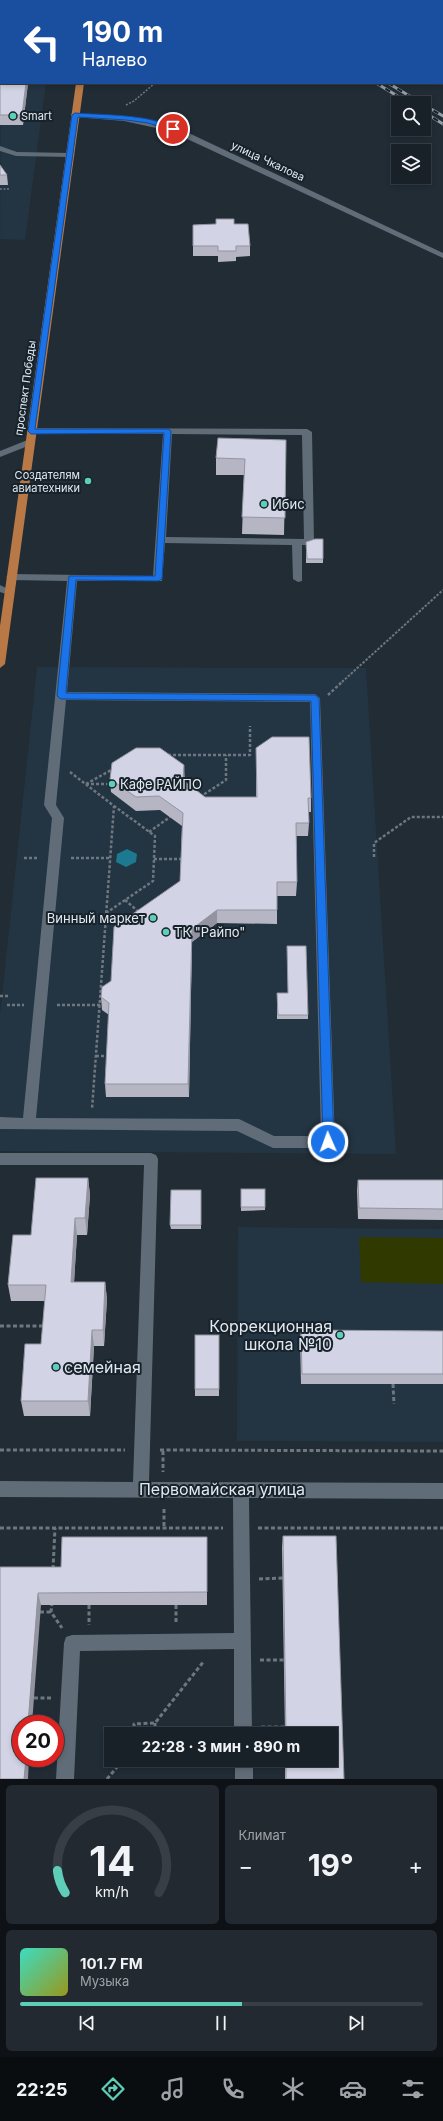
<!DOCTYPE html>
<html lang="ru">
<meta charset="utf-8">
<style>
body{margin:0;font-family:Inter,sans-serif;background:#222930;color:#f1f3f6;height:100vh;display:flex;flex-direction:column;font-size:15px;white-space:nowrap}
*{box-sizing:border-box;margin:0}
p{font-size:13px;color:#9fa3a8}
.icon{flex:none;width:22px;height:22px;fill:none;stroke:currentColor;stroke-width:2;stroke-linecap:round;stroke-linejoin:round}
.map{position:relative;height:1779px;overflow:hidden}
.details{display:flex;flex-direction:column;gap:6px;padding:6px;background:#0e1216;flex:1}
.details>*{flex:none}
.top-card{position:absolute;left:0px;top:0px;width:443px;height:84px;box-shadow:0 2px 6px #0003,0 0 0 1px #373e45;background:#1a4fa0;color:#fff;overflow:hidden}
.buttons{position:absolute;left:391px;top:96px;display:grid;gap:8px}
.buttons a{display:grid;place-items:center;width:40px;height:40px;border-radius:0px;background:#192128;box-shadow:0 2px 6px #0003,0 0 0 1px #373e45;font-size:20px}
.speed{position:absolute;left:12px;top:1715px;display:flex;gap:8px;font-size:20px;font-weight:700;text-align:center}
.speed>*{display:grid;place-content:center;width:52px;height:52px;border-radius:50%;background:#192128;box-shadow:0 2px 6px #0003,0 0 0 1px #373e45;line-height:1}
.speed .limit{border:6px solid #d22;background:#fff;color:#111}
.pin{position:absolute;display:grid;place-items:center;width:34px;height:34px;color:#fff;margin:-17px;border:2px solid #fff;border-radius:50%;box-shadow:0 1px 4px #0007}
.me{position:absolute;width:44px;margin:-22px;rotate:358deg;stroke-linejoin:round;filter:drop-shadow(0 0 3px #0008)}
.turn{display:flex;align-items:center;gap:14px;height:84px;padding:0 16px;font-size:18px}
.turn .icon{width:52px;height:52px;stroke-width:2.5}
.turn b{display:block;font-size:28px;line-height:34px}
.big{font-size:30px;font-weight:700;line-height:1.1}
.details .tile{flex:1;display:flex;flex-direction:column;justify-content:center;gap:6px;min-width:0;padding:0 14px;border-radius:6px;background:#222930}
.details .dial{align-items:center;gap:0}
.dial svg{height:104px;overflow:visible;fill:none;stroke:#373e45;stroke-width:7;stroke-linecap:round;text-anchor:middle}
.dial text{fill:#f1f3f6;stroke:none}
.song{display:flex;align-items:center;gap:12px}
.cover{width:48px;height:48px;border-radius:6px;background:linear-gradient(135deg,hsl(170 70% 55%),hsl(60 70% 35%))}
.played{height:4px;border-radius:2px;background:linear-gradient(90deg,#5eceb8 55%,#373e45 55%)}
.keys{display:flex;justify-content:space-around;direction:ltr}
.heat{display:flex;justify-content:space-between;align-items:center;font-size:22px;direction:ltr}
.details .tiles{flex:1;display:grid;gap:6px;grid-template-columns:1fr 1fr}
.tile:last-child{grid-column:span 2}
.trip{position:absolute;left:104px;top:1727px;width:234px;height:40px;border-radius:0px;background:#192128;box-shadow:0 2px 6px #0003,0 0 0 1px #373e45;font-weight:700;line-height:40px;text-align:center}
.tabs{display:flex;height:64px;justify-content:space-around;align-items:center;background:#0a0d10;color:#9fa3a8}
.tabs .icon{width:28px;height:28px}
.tabs .active{color:#5eceb8}
.tabs b{font-size:18px;color:#f1f3f6}
.map>svg:first-child{display:block}
.built{fill:#233442}
.green{fill:#303a00}
.water{fill:#1c7990}
.lines{fill:none;stroke-linecap:round;stroke-linejoin:round}
.path-far3{stroke:#6e777f;stroke-width:1.5;stroke-dasharray:2 1.5;stroke-linecap:butt}
.path-far2{stroke:#6e777f;stroke-width:2;stroke-dasharray:2.5 1.5;stroke-linecap:butt}
.path-far1{stroke:#6e777f;stroke-width:2.5;stroke-dasharray:3 2;stroke-linecap:butt}
.path{stroke:#6e777f;stroke-width:3;stroke-dasharray:4 2.5;stroke-linecap:butt}
.minor{fill:#606d78;fill-rule:evenodd}
.major{fill:#b87946;fill-rule:evenodd}
.rail-casing{stroke:#959ea6;stroke-width:3}
.rail{stroke:#17222b;stroke-width:2;stroke-dasharray:5.5;stroke-linecap:butt}
.wall{fill:#b5b5c4}
.shaded-wall{fill:#9394a0}
.building{fill:#d2d3e4;stroke:#9394a0}
.route{fill:#1a73e8;stroke:#114b97}
.poi-dot{fill:#5eceb8;stroke:#17222b;stroke-width:1.5}
.labels{text-anchor:middle;stroke-width:4;stroke-linejoin:round;paint-order:stroke}
.far-poi-label{font-size:11px;fill:#e2e9f0;stroke:#17222b;text-anchor:start}
.far-street-label{font-size:11px;fill:#e2e9f0;stroke:#17222b}
.poi-label{font-size:13px;fill:#e2e9f0;stroke:#17222b;text-anchor:start}
.near-poi-label{font-size:16px;fill:#e2e9f0;stroke:#17222b;text-anchor:end}
.near-street-label{font-size:16px;fill:#e2e9f0;stroke:#17222b}
</style>
<div class="map">
<svg width="443" height="1779" viewBox="0 0 443 1779">
<rect width="100%" height="100%" fill="#212c35"/>
<g class="built">
<path d="M1,21V83H46L25,240L0,239Z"/>
<path d="M37,667L366,668L396,1154L0,1151V1015Z"/>
<path d="M238,1227L443,1229V1442L237,1441Z"/>
</g>
<path class="green" d="M359,1237L443,1238V1284L361,1282Z"/>
<path class="water" d="M127,849L137,854L136,862L126,867L116,862L117,854Z"/>
<g class="lines">
<g class="path-far3">
<path d="M51,1L54,0"/>
<path d="M126,105L134,101L155,83"/>
<path d="M0,189H10"/>
</g>
<path class="path-far2" d="M342,682L443,590"/>
<g class="path-far1">
<path d="M328,695L343,681"/>
<path d="M168,755H250V726"/>
<path d="M70,772L114,806L92,1109"/>
<path d="M86,784L113,769"/>
<path d="M86,784H112"/>
<path d="M200,797L226,780V755"/>
<path d="M149,832L170,817"/>
<path d="M374,857V843L411,817H443"/>
<path d="M24,858H38"/>
<path d="M71,858H110"/>
<path d="M154,859H182"/>
<path d="M125,900L140,913"/>
<path d="M106,913L153,881L155,836L114,806"/>
<path d="M0,996H8"/>
<path d="M7,1005H24"/>
<path d="M57,1005H100"/>
<path d="M96,1056H108"/>
</g>
<g class="path">
<path d="M0,1326H46"/>
<path d="M393,1384L394,1404"/>
<path d="M0,1450H125"/>
<path d="M160,1450L443,1451"/>
<path d="M163,1451V1472"/>
<path d="M164,1509V1528"/>
<path d="M0,1528H223"/>
<path d="M258,1528H443"/>
<path d="M53,1569L55,1528"/>
<path d="M259,1579L283,1578"/>
<path d="M52,1602L51,1612L62,1628"/>
<path d="M89,1605V1625"/>
<path d="M176,1605V1624"/>
<path d="M40,1612H51"/>
<path d="M260,1660H284"/>
<path d="M34,1698H51"/>
<path d="M155,1723V1734"/>
<path d="M261,1727H285"/>
<path d="M134,1734V1724L155,1723L204,1661"/>
<path d="M107,1779L123,1760"/>
</g>
<g class="minor">
<path d="M72,113L124,116L176,127L443,253V258L170,131L124,121L75,117L71,115Z"/>
<path d="M0,146L17,152L71,153L75,155L71,157L16,156L0,151Z"/>
<path d="M31,428L307,429L312,432L314,542L309,545H302V581L298,582L293,579L292,545L165,543L162,581H77L67,692L315,694L320,698L335,1142L333,1146L328,1148H273L237,1131L0,1129V1117L23,1118L52,818L44,805L67,581L11,580L6,577L11,574L153,576L163,434L28,433V429ZM172,434L302,435L304,539L166,537ZM66,700L310,702L321,1136H274L239,1119L36,1118L64,818L56,805Z"/>
<path d="M30,439L33,440V444L0,457V451Z"/>
<path d="M0,585L14,592L9,595L0,592Z"/>
<path d="M0,1153H151L156,1155L158,1159L149,1482L443,1483V1499L249,1498L252,1734H234V1649L80,1651L74,1779H56L64,1643L66,1637L72,1635L234,1633L233,1498L0,1497V1481L133,1482L144,1165H0Z"/>
<rect x="235" y="1760" width="18" height="19"/>
</g>
<g class="major">
<rect x="75" y="0" width="12" height="1"/>
<rect x="120" y="0" width="14" height="1"/>
<path d="M409,0H422L409,1Z"/>
<rect x="442" y="3" width="1" height="4"/>
<rect x="0" y="11" width="1" height="4"/>
<path d="M76,83H84L5,664L0,668V626Z"/>
</g>
<g class="rail-casing">
<g id="rail">
<path d="M250,0L252,1"/>
<path d="M394,0L397,1"/>
<path d="M376,83L409,103"/>
<path d="M388,83L421,103"/>
<path d="M424,105L443,116"/>
<path d="M424,112L443,124"/>
</g>
</g>
<use href="#rail" class="rail"/>
</g>
<g class="wall">
<path d="M0,69L1,83H28L23,125H0Z"/>
<path d="M0,165L7,175L8,185H0Z"/>
<path d="M234,224L250,246V256L236,257V261L218,262V256H193V225Z"/>
<path d="M286,440L284,535L242,534L244,475H216V458Z"/>
<path d="M306,546L323,559V563H306Z"/>
<path d="M256,748L311,798V812H309V823L308,836H296L297,882L296,896H277V924L217,923L192,942L189,1097H106L105,1084L109,1015L102,1010L101,997L111,981L180,881L182,826L160,810L136,811L111,792L110,779H185L184,782L205,797H256Z"/>
<path d="M277,997L308,1015V1019H277Z"/>
<path d="M88,1178L90,1195L87,1235H77L74,1282H105L107,1299L104,1346H94L90,1416H24L21,1401L41,1344L45,1301H11L8,1285Z"/>
<path d="M358,1180H443V1220L358,1219L357,1190Z"/>
<path d="M241,1189H265V1210L241,1211Z"/>
<path d="M201,1190V1229H171L170,1225Z"/>
<path d="M301,1330L443,1331V1384H301L300,1340Z"/>
<rect x="195" y="1335" width="24" height="61"/>
<path d="M283,1536L344,1779H285V1760H331V1734H285L282,1547Z"/>
<path d="M207,1537V1605H41L0,1567H61Z"/>
</g>
<g class="shaded-wall">
<path d="M26,83H28L23,125L22,115Z"/>
<path d="M184,765L185,779L183,794V780Z"/>
<path d="M217,910V923L192,942L189,1097L188,1084L192,929Z"/>
<path d="M88,1178L90,1195L87,1235L85,1218Z"/>
<path d="M75,1218L77,1235L73,1299L71,1282Z"/>
<path d="M105,1282L107,1299L104,1346L103,1330Z"/>
<path d="M92,1330L94,1346L90,1416L88,1401Z"/>
<path d="M38,1593L41,1605L32,1724H28Z"/>
<path d="M26,1758H29L28,1779H24Z"/>
</g>
<g class="building">
<path d="M0,69H1V83H26L22,115H0Z"/>
<path d="M0,165L7,175H0Z"/>
<path d="M216,219H234V224H248L250,246H236V251H218V246H193V225L216,224Z"/>
<path d="M218,438L286,440L285,518L242,517L245,459L216,458Z"/>
<path d="M315,539H323V559H307L306,542Z"/>
<path d="M272,737H309L311,798H308L309,823H296L297,882H277V910H217L192,929L188,1084H105L109,1003L101,997L102,987L111,981L114,927L180,881L183,813L159,796L136,797L110,779L112,763L136,748H160L184,765L183,780L205,797H257L256,748Z"/>
<path d="M287,946H306L308,1015H278L277,993H288Z"/>
<path d="M36,1178H88L85,1218H75L71,1282H105L103,1330H92L88,1401H21L25,1344H41L46,1285H8L13,1235H31Z"/>
<path d="M358,1180H443V1209L359,1208Z"/>
<rect x="241" y="1189" width="24" height="18"/>
<path d="M171,1190H201V1225H170Z"/>
<path d="M301,1330L443,1331V1374H302Z"/>
<rect x="195" y="1335" width="24" height="54"/>
<path d="M283,1536H336L344,1779H286V1760H331V1734H286Z"/>
<path d="M62,1537H207V1592L38,1593L28,1724H21V1758H26L24,1779H0V1567H61Z"/>
</g>
<path class="route" d="M75,113C101,115 154,114 175,129L173,131L148,123L126,120L78,117L35,429H168L171,431L162,579L158,581L76,580L66,693L315,695L319,698L334,1142L328,1147L323,1142L311,701L61,699L57,696L69,576H155L164,433L31,434L28,431L72,115Z"/>
<g class="poi-dot">
<circle cx="13" cy="116" r="4"/>
<circle cx="88" cy="481" r="4"/>
<circle cx="264" cy="504" r="4"/>
<circle cx="112" cy="784" r="4"/>
<circle cx="153" cy="918" r="4"/>
<circle cx="166" cy="932" r="4"/>
<circle cx="340" cy="1335" r="4"/>
<circle cx="56" cy="1367" r="4"/>
</g>
<g class="labels">
<g class="far-poi-label">
<text x="21" y="120">Smart</text>
<text x="80" y="479" text-anchor="end">Создателям<tspan x="80" dy="13">авиатехники</tspan></text>
</g>
<g class="far-street-label">
<text transform="translate(268 161) rotate(25)" y="4">улица Чкалова</text>
<text transform="translate(25 388) rotate(-82)" y="4">проспект Победы</text>
</g>
<g class="poi-label">
<text x="272" y="509">Ибис</text>
<text x="120" y="789">Кафе РАЙПО</text>
<text x="145" y="923" text-anchor="end">Винный маркет</text>
<text x="174" y="937">ТК "Райпо"</text>
</g>
<g class="near-poi-label">
<text x="332" y="1332">Коррекционная<tspan x="332" dy="18">школа №10</tspan></text>
<text x="64" y="1373" text-anchor="start">семейная</text>
</g>
<g class="near-street-label">
<text x="222" y="1495">Первомайская улица</text>
</g>
</g>
</svg>
<div class="buttons">
<a><svg class="icon" aria-label="search" viewBox="0 0 24 24"><circle cx="10" cy="10" r="6"/><path d="M15 15l6 6"/></svg></a>
<a><svg class="icon" aria-label="layers" viewBox="0 0 24 24"><path d="M12 4l9 5-9 5-9-5zM3 14l9 5 9-5"/></svg></a>
</div>
<div class="speed"><div class="limit">20</div></div>
<div class="pin" style="left:173px;top:129px;background:#d93025"><svg class="icon" aria-label="arrive" viewBox="0 0 24 24"><path d="M6 21V4h12l-3 4 3 4H6"/></svg></div>
<svg class="me" style="left:328px;top:1142px" viewBox="-20 -20 40 40"><circle r="17" fill="#1a73e8" stroke="#fff" stroke-width="3"/><path d="M0-11L8 9 0 5-8 9z" fill="#fff"/></svg>
<div class="trip">22:28 · 3 мин · 890 m</div>
<div class="top-card">
<div class="turn"><svg class="icon" aria-label="left" viewBox="0 0 24 24"><path d="M17 20v-9H6M10 6l-5 5 5 5"/></svg><div><b>190 m</b>Налево</div></div>
</div>
</div>
<section class="details">
<div class="tiles">
<div class="tile dial"><svg viewBox="0 0 100 80">
<path d="M14 69A42 42 0 1 1 86 69"/>
<path d="M14 69A42 42 0 0 1 8 52" stroke="#5eceb8"/>
<text x="50" y="56" font-size="32" font-weight="700">14</text>
<text x="50" y="72" font-size="11">km/h</text>
</svg></div>
<div class="tile"><p>Климат</p>
<div class="heat"><a>−</a><b class="big">19°</b><a>+</a></div>
</div>
<div class="tile">
<div class="song"><i class="cover"></i><div><b>101.7 FM</b><p>Музыка</p></div></div>
<div class="played"></div>
<div class="keys"><svg class="icon" aria-label="previous" viewBox="0 0 24 24"><path d="M18 5L8 12l10 7zM5 5v14"/></svg><svg class="icon" aria-label="pause" viewBox="0 0 24 24"><path d="M8 5v14M16 5v14"/></svg><svg class="icon" aria-label="next" viewBox="0 0 24 24"><path d="M6 5l10 7-10 7zM19 5v14"/></svg></div>
</div>
</div>
</section>
<nav class="tabs">
<b>22:25</b>
<svg class="icon active" aria-label="directions" viewBox="0 0 24 24"><path d="M12 3l9 9-9 9-9-9zM9 14v-3h6M13 9l2 2-2 2"/></svg>
<svg class="icon" aria-label="music" viewBox="0 0 24 24"><path d="M9 18V5l10-2v13"/><circle cx="6" cy="18" r="3"/><circle cx="16" cy="16" r="3"/></svg>
<svg class="icon" aria-label="phone" viewBox="0 0 24 24"><path d="M5 4h4l2 5-3 2q2 4 5 5l2-3 5 2v4C11 20 4 13 5 4z"/></svg>
<svg class="icon" aria-label="climate" viewBox="0 0 24 24"><path d="M12 3v18M4 7l16 10M4 17L20 7"/></svg>
<svg class="icon" aria-label="car" viewBox="0 0 24 24"><path d="M5 17H2v-5l4-1 3-4h7l3 4 3 1v5h-3M9 17h6M6 11h13"/><circle cx="7" cy="17" r="2"/><circle cx="17" cy="17" r="2"/></svg>
<svg class="icon" aria-label="filters" viewBox="0 0 24 24"><path d="M4 7h16M4 17h16"/><circle cx="9" cy="7" r="2"/><circle cx="15" cy="17" r="2"/></svg>
</nav>
